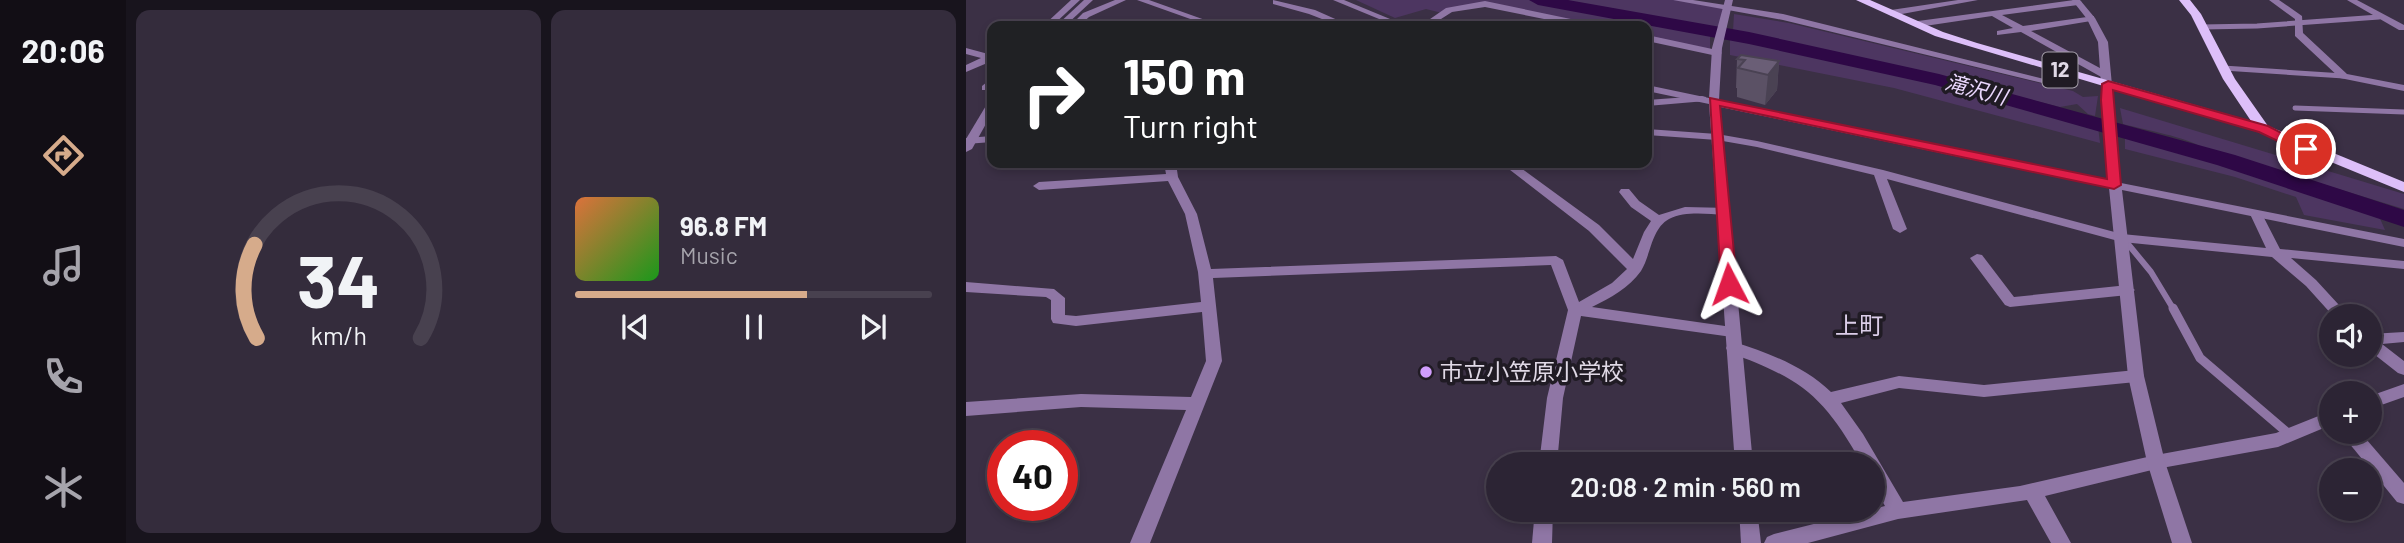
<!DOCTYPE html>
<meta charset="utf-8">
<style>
body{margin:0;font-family:Barlow,"Noto Sans JP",sans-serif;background:#342c3c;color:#f1f3f6;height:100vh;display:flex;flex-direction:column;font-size:26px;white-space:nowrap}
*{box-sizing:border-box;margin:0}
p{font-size:23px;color:#a6a4ac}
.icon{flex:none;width:38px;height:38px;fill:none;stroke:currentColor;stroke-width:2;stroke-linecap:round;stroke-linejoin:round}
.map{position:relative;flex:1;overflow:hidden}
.drawer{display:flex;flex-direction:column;gap:10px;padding:10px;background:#18141d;width:840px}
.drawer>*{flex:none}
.banner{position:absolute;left:21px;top:21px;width:665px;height:147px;border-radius:14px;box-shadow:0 4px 10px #0003,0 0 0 2px #48414f;background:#202124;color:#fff;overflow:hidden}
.tools{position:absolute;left:1353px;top:304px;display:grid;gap:14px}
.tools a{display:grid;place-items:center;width:63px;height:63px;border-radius:50%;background:#2c2434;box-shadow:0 4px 10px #0003,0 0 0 2px #48414f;font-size:35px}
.speed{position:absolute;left:21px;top:430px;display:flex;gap:14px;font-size:35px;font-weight:700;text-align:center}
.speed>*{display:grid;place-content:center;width:91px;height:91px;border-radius:50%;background:#2c2434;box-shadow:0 4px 10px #0003,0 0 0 2px #48414f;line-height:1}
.speed .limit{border:10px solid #d22;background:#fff;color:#111}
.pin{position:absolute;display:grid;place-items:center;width:60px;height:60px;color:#fff;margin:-30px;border:4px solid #fff;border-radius:50%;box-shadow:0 2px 7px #0007}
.me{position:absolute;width:77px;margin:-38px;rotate:356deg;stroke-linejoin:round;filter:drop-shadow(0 0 5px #0008)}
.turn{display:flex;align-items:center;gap:24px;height:147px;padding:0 21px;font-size:32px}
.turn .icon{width:91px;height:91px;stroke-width:2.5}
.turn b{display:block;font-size:49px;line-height:60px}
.drawer .widget{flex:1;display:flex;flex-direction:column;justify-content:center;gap:10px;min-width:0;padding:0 24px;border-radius:14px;background:#342c3c}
.drawer .dial{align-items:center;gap:0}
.dial svg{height:182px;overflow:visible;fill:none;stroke:#48414f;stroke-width:7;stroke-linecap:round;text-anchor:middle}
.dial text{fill:#f1f3f6;stroke:none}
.song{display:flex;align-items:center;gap:21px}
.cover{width:84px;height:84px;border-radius:10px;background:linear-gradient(135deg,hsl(20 70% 55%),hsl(120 70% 35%))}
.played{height:7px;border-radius:4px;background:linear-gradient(90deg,#d6ab8b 65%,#48414f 65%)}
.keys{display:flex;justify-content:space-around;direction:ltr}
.drawer .tiles{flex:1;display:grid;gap:10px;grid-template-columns:repeat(2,1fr)}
.trip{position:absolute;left:520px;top:452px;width:399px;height:70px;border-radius:35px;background:#2c2434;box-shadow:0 4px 10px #0003,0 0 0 2px #48414f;font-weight:600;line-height:70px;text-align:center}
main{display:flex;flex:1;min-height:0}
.menu{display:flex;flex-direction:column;width:126px;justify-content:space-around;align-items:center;background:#120e15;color:#a6a4ac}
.menu .icon{width:49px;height:49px}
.menu .on{color:#d6ab8b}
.menu b{font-size:32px;color:#f1f3f6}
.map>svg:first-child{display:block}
.green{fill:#4d3661}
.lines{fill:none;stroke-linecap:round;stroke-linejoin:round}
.river{fill:#2e0846;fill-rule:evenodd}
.service-far2{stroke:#8f76a5;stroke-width:5}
.service-far1{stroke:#8f76a5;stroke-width:6}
.service{stroke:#8f76a5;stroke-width:9}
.minor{fill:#8f76a5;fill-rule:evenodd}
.tertiary{fill:#8f76a5;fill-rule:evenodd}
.primary{fill:#ddbff9;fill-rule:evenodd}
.wall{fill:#5b5165}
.shaded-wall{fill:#4a4253}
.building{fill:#6a5e76;stroke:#4a4253;stroke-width:2}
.route{fill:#e11d48;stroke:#92132f;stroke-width:2}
.poi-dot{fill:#d19dfe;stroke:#201b24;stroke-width:2.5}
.labels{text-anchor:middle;stroke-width:7;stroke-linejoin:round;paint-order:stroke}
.shield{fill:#201b24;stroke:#a6a0ac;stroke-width:2}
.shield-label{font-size:21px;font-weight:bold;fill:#e0d9e6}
.far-water-label{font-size:21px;font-style:italic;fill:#ebd8fe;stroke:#201b24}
.poi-label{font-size:23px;fill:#e0d9e6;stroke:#201b24;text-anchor:start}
.neighbourhood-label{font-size:24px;fill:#dbcde8;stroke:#201b24}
</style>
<main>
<nav class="menu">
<b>20:06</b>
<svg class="icon on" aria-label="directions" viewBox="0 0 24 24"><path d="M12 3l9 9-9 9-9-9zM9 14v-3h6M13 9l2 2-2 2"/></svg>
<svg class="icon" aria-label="music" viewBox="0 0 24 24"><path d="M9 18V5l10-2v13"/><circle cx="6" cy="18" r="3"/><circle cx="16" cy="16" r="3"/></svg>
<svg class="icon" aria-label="phone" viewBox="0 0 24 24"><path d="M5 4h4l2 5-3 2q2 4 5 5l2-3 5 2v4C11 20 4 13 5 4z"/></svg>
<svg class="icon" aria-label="climate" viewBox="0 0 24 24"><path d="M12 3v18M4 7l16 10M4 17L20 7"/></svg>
</nav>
<section class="drawer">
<div class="tiles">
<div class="widget dial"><svg viewBox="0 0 100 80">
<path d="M14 69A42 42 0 1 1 86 69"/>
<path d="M14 69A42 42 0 0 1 13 28" stroke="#d6ab8b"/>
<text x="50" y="56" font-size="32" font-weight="700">34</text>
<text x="50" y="72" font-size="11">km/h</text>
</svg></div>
<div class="widget">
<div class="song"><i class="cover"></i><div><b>96.8 FM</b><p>Music</p></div></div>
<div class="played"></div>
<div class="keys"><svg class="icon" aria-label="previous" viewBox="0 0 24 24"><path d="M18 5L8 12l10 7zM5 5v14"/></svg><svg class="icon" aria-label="pause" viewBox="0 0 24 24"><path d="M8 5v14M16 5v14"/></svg><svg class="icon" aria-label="next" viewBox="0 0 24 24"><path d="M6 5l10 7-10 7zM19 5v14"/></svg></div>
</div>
</div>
</section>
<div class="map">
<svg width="1438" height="543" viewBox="0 0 1438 543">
<rect width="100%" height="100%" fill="#3b3045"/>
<g class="green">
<path d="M390,0H565L601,7L572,0H711L760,9L754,35L614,9L744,35V49L681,36V26H632L519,3L476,13L460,9L429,18Z"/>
<path d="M768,14L823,23L1107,91L1117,97L1132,96L1129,116L1122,114L1111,104L1094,107L932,67L767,31Z"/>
<path d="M764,39L952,80L1132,127L1134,143L928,88L764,55Z"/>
<path d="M1154,108L1438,194V209L1343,180L1325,178L1237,148C1221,137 1179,130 1157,124Z"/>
<path d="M1159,135L1270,166L1412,214L1419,230L1338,215L1330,197L1269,177L1159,149Z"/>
</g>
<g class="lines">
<path class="river" d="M563,0H602L783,32L973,74L1269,155L1438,210V227L1251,165L969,85L783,44L572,5Z"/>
<g class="service-far2">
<path d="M1236,27L1291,26L1413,17"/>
<path d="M1257,68L1378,76"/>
<path d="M1329,108L1438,112"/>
</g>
<path class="service-far1" d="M1157,238L1185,272L1208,310"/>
<path class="service" d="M1207,308L1234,358L1323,434"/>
<g class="minor">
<path d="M105,0H114L86,26H77Z"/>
<path d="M149,0H160L123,17L113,26H104L117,13Z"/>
<path d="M171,0H183L256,26H244Z"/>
<path d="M307,0L349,10L385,26H374L343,14L307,4Z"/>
<path d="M707,0H727L817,14L1094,83L1089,86L817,20Z"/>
<path d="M992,0H1012L925,16L921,13L925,10Z"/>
<path d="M1108,0L1116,2L1112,5L1036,15L1057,26L1128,16V20L1125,21L1065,31L1145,74V78H1137L1055,32L1031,35V31L1047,28L1026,16L952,27L948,24L952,21Z"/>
<path d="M1303,0H1313L1336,16L1337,33L1381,74L1438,85V91L1374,78L1329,36V19Z"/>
<path d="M1381,0H1391L1438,25V30H1433Z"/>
<path d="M519,1L624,23L628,26H613L519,7L486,12L464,26H454L480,8Z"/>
<path d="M681,35L751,50L756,53L751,56L681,41Z"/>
<path d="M0,48L26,55V61L0,72V65L15,58L0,54Z"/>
<path d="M26,78V90H16V86Z"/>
<path d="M736,96L740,97V101L681,106V100Z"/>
<path d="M681,129L751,134L791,141L917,170L1156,234L1300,248L1284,214L1290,210L1296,214L1314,249L1438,261V269L1325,258L1350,280L1384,317H1368L1340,286L1306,257L1156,242L921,179L941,229L934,233L927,229L908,175L791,147L751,140L681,135Z"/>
<path d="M26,136V142L0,144V138Z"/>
<path d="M198,163H210L212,177L231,214L245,269L590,256L597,260L613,302L646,283L661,269L623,231L535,163H548L633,225L667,259L678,232L685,221L665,207L653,192L655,189H663L673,201L693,215L719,207L763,208L764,211L763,214L758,215C741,214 719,211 703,219C685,229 685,255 675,271C663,288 644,298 626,307L766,327L771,328L774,332L771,336L766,337L615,316L597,398L591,464H573L581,398L602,310L585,265L247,278L256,361L184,543H164L220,410L115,407L0,416V402L115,394L225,397L240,361L236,312L110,326L87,323L85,319V300L80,297L0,292V282L88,289L99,298V315L110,316L235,302L232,272L219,214L202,181L73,190L67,186L73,182L200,174Z"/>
<path d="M1011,254L1016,255L1048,297L1162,285L1169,290L1162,295L1044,307L1039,305L1004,258Z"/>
<path d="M1438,332V342L1416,344L1438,361V375L1432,373L1404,351V334Z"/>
<path d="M768,342C803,353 839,367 865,392L933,376L1018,385L1170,370L1176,372L1178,376L1176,380L1170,382L1018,397L933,388L875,403L897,434L937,502L1054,486L1190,455L1310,433L1365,411V425L1312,447L1190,469L1079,496L1105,543H1085L1061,500L932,519L842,543H798L801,537L808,534L919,506L906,483V464H896C857,395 836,379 762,352L760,348L762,344Z"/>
<path d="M1438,384V397L1404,409V396Z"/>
<path d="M1374,432H1394L1438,483V504L1431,502Z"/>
<path d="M569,509H587L586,543H566Z"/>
</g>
<g class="tertiary">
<path d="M118,0H127L99,26H90Z"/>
<path d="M367,0H378L441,26H430Z"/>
<path d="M759,0H767L756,48L753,100L1142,180L1132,42L1121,19L1106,0H1114L1129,18L1142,42L1155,183L1438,239V247L1156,190L1178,376L1199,462L1226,543H1206L1181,462L1162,376L1143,188L754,107L787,464H769L743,104L681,91V85L743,98L746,48Z"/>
<path d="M26,101V113L6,149L0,152V139L21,104Z"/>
<path d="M773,509H791L795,543H775Z"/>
</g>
<path class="primary" d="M890,0H904L977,32L1011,43L1285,121L1257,79L1225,15L1213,0H1224L1235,14L1269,79L1302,126L1438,182V192L1292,132L969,36Z"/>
</g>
<path class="wall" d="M771,59L813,61L811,90L799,105L771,97V88H770Z"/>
<path class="shaded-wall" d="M813,61L811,90L799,105L802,75Z"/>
<path class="building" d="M775,55L813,61L802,75L772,68L779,60L771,59Z"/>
<path class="route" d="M1142,81L1302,126L1346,149L1340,153L1335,152L1293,132L1147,90L1155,185L1148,189L754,106L771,284L763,289L755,284L744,98L1141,179L1135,100L1136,84Z"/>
<circle class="poi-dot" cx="460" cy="372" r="7"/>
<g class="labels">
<rect class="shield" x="1076.5" y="52.5" width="35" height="35" rx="5"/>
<g class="shield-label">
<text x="1094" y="77">12</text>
</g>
<g class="far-water-label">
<text transform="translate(1010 90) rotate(15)" y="7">滝沢川</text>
</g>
<g class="poi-label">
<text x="474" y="380">市立小笠原小学校</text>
</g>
<g class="neighbourhood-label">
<text x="893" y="334">上町</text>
</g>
</g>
</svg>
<div class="tools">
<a><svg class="icon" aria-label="sound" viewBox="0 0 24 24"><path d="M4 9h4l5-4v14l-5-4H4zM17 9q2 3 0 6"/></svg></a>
<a>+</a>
<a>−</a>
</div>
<div class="speed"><div class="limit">40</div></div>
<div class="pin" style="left:1340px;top:149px;background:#d93025"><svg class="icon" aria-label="arrive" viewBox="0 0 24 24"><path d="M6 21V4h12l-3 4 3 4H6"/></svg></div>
<svg class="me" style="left:763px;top:284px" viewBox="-20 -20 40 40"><path d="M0-17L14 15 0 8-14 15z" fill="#e11d48" stroke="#fff" stroke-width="4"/></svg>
<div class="trip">20:08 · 2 min · 560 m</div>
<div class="banner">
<div class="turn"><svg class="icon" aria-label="right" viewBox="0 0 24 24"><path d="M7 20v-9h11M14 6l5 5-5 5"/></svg><div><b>150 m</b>Turn right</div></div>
</div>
</div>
</main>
